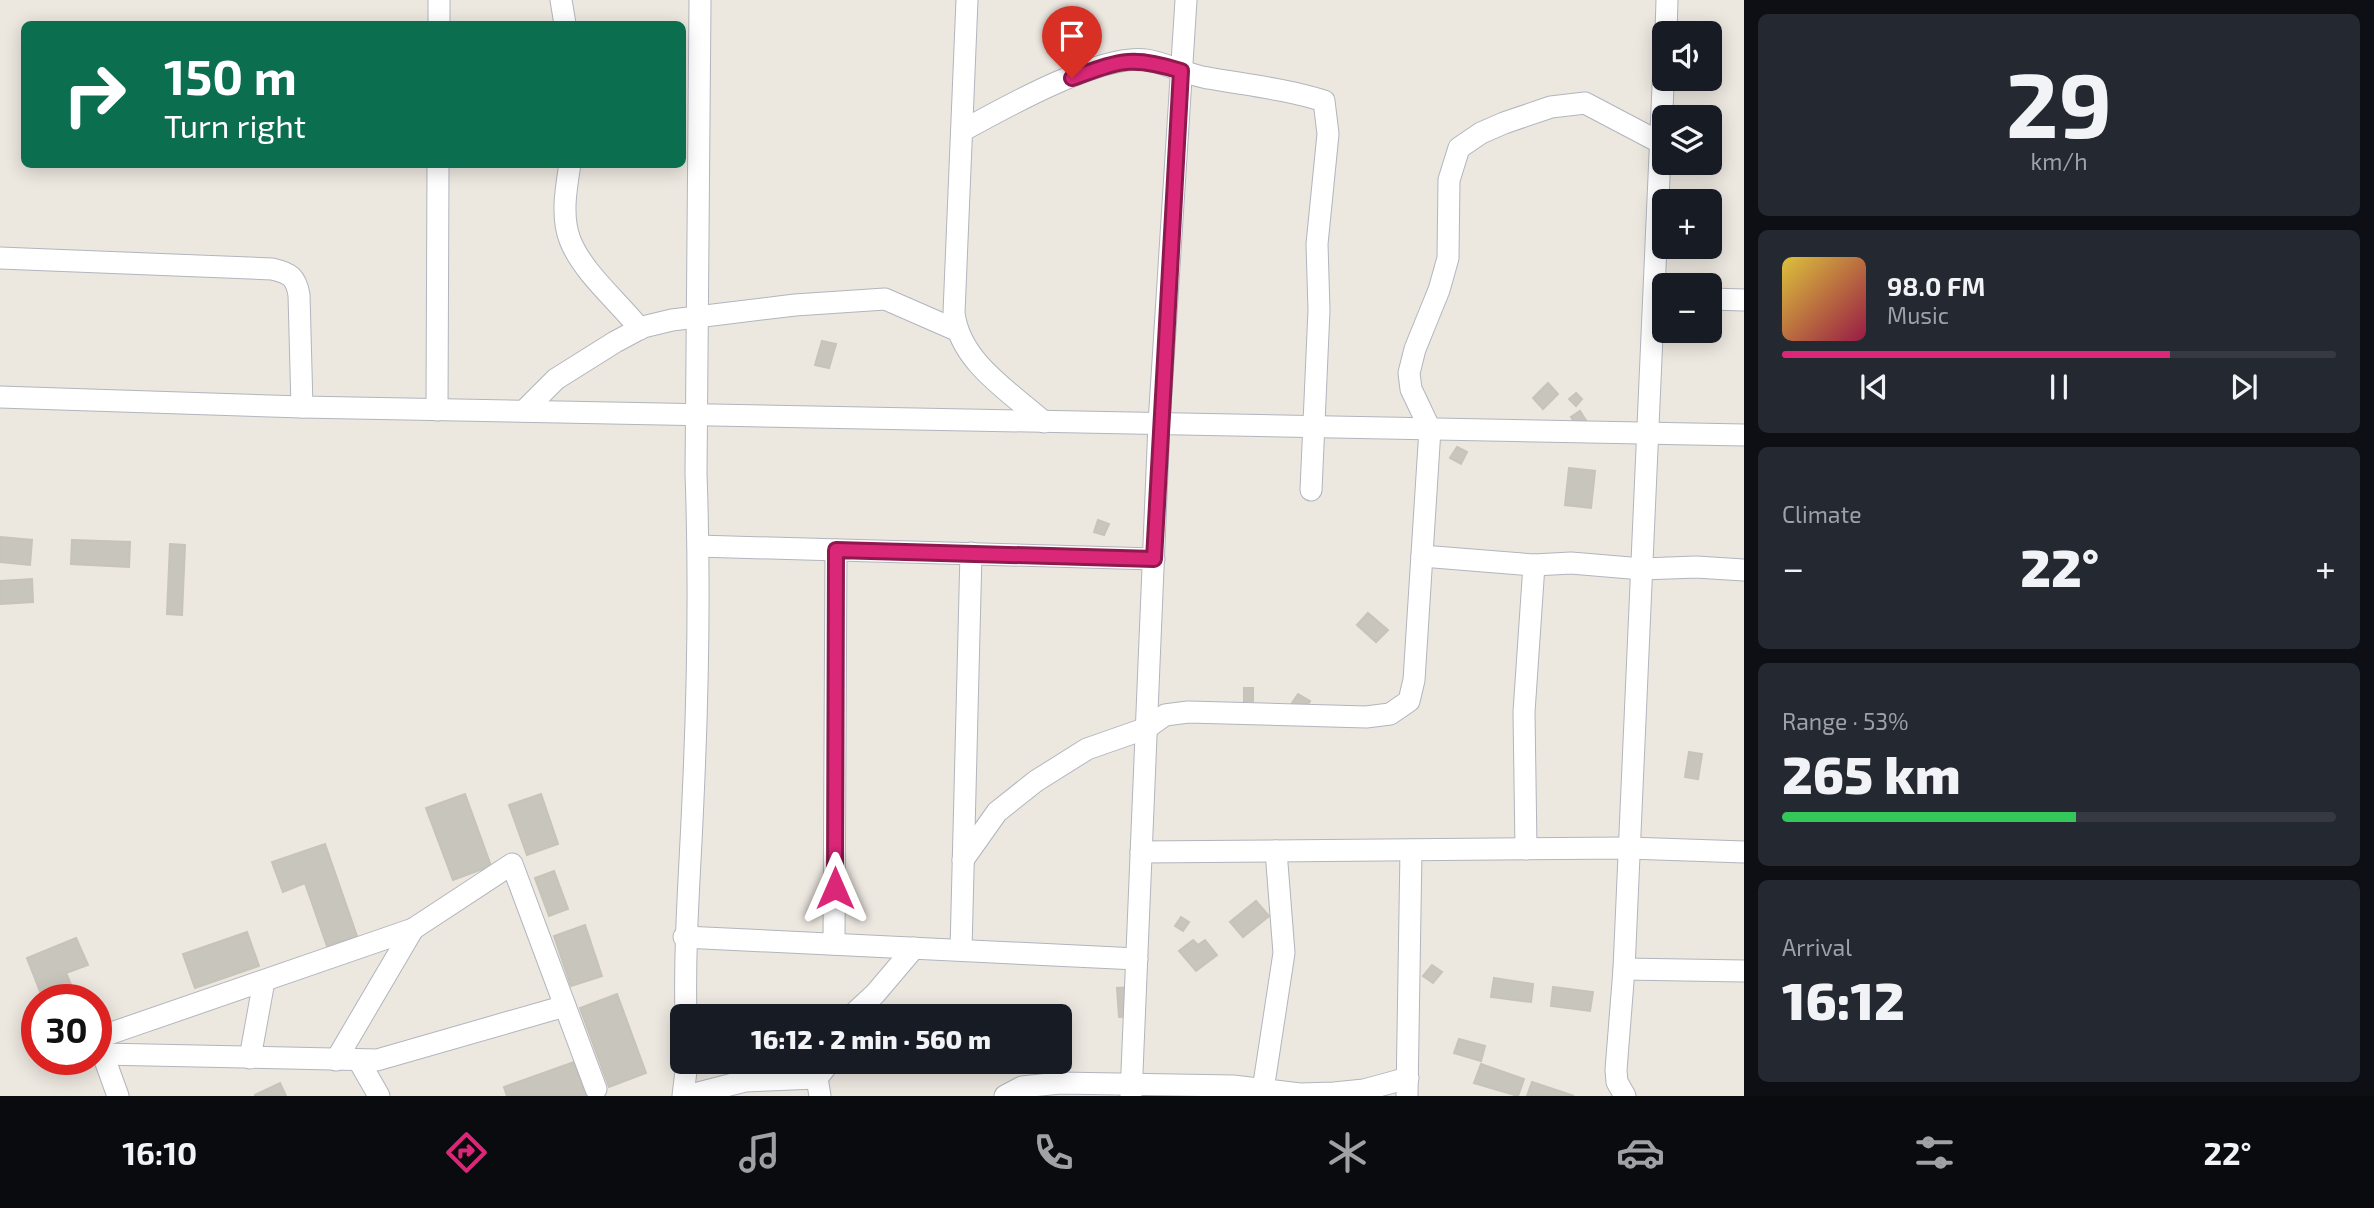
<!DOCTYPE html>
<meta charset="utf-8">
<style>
body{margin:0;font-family:"Exo 2",sans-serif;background:#242831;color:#f1f3f6;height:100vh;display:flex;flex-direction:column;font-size:26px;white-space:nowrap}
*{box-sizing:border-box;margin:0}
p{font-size:23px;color:#9ea1a6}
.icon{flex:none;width:38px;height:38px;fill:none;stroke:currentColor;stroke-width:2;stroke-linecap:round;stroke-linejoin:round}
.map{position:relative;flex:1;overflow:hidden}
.details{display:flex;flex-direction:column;gap:14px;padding:14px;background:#0d0f14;width:630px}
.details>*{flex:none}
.top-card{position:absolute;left:21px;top:21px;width:665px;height:147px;border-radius:10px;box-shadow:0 4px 18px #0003;background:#0b6e4f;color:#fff;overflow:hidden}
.fabs{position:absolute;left:1652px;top:21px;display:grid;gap:14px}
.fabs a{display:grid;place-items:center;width:70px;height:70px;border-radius:10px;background:#171b24;box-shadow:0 4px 18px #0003;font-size:35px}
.speed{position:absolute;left:21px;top:984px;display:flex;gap:14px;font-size:35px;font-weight:700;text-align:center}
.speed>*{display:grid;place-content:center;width:91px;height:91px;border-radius:50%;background:#171b24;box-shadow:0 4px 18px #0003;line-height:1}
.speed .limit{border:10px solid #d22;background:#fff;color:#111}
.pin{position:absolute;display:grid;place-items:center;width:60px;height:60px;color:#fff;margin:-72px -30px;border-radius:50% 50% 50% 0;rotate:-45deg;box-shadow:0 0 7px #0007}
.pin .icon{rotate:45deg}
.me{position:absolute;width:77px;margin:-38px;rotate:0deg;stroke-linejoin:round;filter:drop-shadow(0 0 5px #0008)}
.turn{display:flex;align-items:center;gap:24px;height:147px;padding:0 28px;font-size:32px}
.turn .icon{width:91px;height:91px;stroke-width:2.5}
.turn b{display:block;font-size:49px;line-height:60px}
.big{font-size:52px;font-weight:800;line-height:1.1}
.details .widget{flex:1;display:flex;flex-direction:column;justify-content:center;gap:10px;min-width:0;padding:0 24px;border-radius:10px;background:#242831}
.details .dial{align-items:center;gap:0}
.dial b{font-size:91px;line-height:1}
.song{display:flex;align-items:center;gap:21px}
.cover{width:84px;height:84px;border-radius:10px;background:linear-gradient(135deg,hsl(50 70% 55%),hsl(340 70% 35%))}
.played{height:7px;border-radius:4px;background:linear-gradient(90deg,#db2777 70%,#363941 70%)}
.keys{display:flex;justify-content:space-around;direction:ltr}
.heat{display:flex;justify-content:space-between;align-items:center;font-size:38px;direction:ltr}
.charge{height:10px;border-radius:5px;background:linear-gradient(90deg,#34c759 53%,#363941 0)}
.trip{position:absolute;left:670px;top:1004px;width:402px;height:70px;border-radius:10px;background:#171b24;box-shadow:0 4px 18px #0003;font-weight:800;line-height:70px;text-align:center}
.dock{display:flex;height:112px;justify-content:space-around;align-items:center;background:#090b0e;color:#9ea1a6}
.dock .icon{width:49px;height:49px}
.dock .current{color:#db2777}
.dock b{font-size:32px;color:#f1f3f6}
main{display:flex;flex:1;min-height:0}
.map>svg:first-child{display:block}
.building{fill:#c8c5bd;stroke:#c8c3b8;stroke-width:2}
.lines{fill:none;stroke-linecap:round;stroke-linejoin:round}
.minor-casing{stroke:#b2b5be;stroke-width:23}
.minor{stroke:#fff;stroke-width:21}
.route-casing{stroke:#8e194d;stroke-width:18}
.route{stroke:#db2777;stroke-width:12}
</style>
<main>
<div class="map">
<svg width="1744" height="1096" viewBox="0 0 1744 1096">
<rect width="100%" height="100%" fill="#ece7df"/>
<g class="building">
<path d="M822,341L836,344L829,368L815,365Z"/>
<path d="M1548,383L1558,394L1543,409L1533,398Z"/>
<path d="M1576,393L1582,399L1576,406L1569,399Z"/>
<path d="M1580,411L1587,422L1578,428L1571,417Z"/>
<path d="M1457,447L1467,452L1461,464L1450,458Z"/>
<path d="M1569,468L1595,471L1591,508L1565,505Z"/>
<path d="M1098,520L1109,524L1104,535L1094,532Z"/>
<path d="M0,537L32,540L30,565L0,562Z"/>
<path d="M72,540L130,542L129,567L71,564Z"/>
<path d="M170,544L185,545L182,615L167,614Z"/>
<path d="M32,579L33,602L0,604V581Z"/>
<path d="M1368,613L1388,630L1376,642L1357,625Z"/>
<rect x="1244" y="688" width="9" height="13"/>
<path d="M1298,694L1310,701L1304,711L1292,703Z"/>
<path d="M1689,752L1702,754L1698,779L1685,777Z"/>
<path d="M465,794L491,866L453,880L426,808Z"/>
<path d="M541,794L558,844L527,855L509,805Z"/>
<path d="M325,844L357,936L327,946L305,883L283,892L272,862Z"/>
<path d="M554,871L568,909L549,916L535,878Z"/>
<path d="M1256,901L1269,916L1243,937L1230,922Z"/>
<path d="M1181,917L1189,922L1183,931L1175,926Z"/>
<path d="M585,925L602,976L571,986L554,936Z"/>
<path d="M247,932L259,966L195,988L183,954Z"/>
<path d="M76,938L88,965L66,973L77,999H43L27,958Z"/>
<path d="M1193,940L1198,945L1205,940L1217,955L1196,971L1179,951Z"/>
<path d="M1432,965L1442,972L1433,983L1423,976Z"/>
<path d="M1494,978L1533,984L1531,1002L1491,997Z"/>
<path d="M1135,987L1137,1016L1119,1017L1117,988Z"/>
<path d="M1553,987L1593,992L1590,1011L1551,1006Z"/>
<path d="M617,994L646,1073L609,1087L580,1008Z"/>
<path d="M1459,1039L1485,1046L1481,1061L1454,1053Z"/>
<path d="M574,1062L586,1096H507L504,1087Z"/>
<path d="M1481,1064L1524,1079L1518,1096L1474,1083Z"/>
<path d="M1532,1082L1574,1096H1527Z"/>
<path d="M280,1083L286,1096H255V1095Z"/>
</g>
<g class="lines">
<g class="minor-casing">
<g id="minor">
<path d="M561,0L565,24"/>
<path d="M967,0L954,313C960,362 1009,391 1044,422"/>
<path d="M439,24V0"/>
<path d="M1666,33L1667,0"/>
<path d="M962,131C1002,109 1101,53 1146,60C1167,63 1187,75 1208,78C1247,85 1286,89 1324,101L1328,134L1317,244L1319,310L1311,490"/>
<path d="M570,164C566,188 561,217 570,240C583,273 618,301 640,329"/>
<path d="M0,258L272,269C290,273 296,277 299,295L302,407"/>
<path d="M1710,299L1744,300"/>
<path d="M0,397L302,407L1744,435"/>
<path d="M437,410L438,164"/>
<path d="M524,411L556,379L615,342L643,327L672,320L795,305L885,299L956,330"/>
<path d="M698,546L1154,559"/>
<path d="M1422,556L1534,565L1571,563L1642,569L1696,567L1744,570"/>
<path d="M1526,849L1524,712L1534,565"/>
<path d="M1141,852L1629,848L1744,852"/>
<path d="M963,860L997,812L1036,781L1087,749L1147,728L1165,715L1188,712L1366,717L1390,714L1409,701L1414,680L1430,429L1411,389L1409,373L1415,349L1439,290L1448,258L1449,180L1459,148L1481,133L1504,123L1551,107L1585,103L1661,143"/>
<path d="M684,937L1137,959"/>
<path d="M834,944L836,550"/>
<path d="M961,950L971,553"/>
<path d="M1624,969L1744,971"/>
<path d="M686,1017C684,944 690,872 693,799C698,691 700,582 696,474L700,0"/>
<path d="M850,1017L875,994L914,948"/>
<path d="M102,1054L377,1060L565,1006"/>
<path d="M250,1058L264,981"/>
<path d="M336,1060L413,929"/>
<path d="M359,1061L379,1096"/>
<path d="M1263,1090L1284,953L1276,851"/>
<path d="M118,1096L97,1038L413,929L512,864L596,1089"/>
<path d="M683,1096L687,1062"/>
<path d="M687,1096L745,1081L817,1078"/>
<path d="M820,1096L817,1078L830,1062"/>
<path d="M1005,1096L1022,1087L1060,1083L1233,1086L1300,1094L1334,1093L1364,1090L1408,1078"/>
<path d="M1131,1096L1159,424L1186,0"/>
<path d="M1407,1096L1411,850"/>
<path d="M1625,1096L1617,1082L1616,1070L1624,969L1664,64"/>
</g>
</g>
<use href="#minor" class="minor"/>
</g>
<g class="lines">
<g class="route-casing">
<path id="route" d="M835,888L836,550L1154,559L1181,71C1131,55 1120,61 1072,78"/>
</g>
<use href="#route" class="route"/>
</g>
</svg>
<div class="fabs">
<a><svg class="icon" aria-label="sound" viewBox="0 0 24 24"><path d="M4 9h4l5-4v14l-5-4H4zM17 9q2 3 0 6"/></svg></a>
<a><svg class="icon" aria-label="layers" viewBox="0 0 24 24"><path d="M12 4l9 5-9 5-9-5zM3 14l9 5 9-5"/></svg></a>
<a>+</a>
<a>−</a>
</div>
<div class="speed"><div class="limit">30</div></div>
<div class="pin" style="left:1072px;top:78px;background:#d93025"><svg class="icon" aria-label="arrive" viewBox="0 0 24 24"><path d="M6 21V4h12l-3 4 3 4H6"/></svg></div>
<svg class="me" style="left:835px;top:888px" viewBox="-20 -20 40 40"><path d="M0-17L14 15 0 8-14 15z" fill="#db2777" stroke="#fff" stroke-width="4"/></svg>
<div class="trip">16:12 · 2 min · 560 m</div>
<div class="top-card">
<div class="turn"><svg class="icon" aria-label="right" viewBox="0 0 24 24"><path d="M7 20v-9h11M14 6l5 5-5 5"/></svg><div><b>150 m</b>Turn right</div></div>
</div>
</div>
<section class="details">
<div class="widget dial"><b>29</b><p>km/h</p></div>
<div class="widget">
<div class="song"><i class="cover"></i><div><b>98.0 FM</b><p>Music</p></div></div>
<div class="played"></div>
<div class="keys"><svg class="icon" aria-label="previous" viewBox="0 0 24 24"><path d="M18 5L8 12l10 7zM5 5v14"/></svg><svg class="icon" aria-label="pause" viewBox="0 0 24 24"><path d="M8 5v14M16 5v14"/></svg><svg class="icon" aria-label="next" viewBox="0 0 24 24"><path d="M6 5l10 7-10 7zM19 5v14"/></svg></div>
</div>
<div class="widget"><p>Climate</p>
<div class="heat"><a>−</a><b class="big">22°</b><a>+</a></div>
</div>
<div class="widget"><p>Range · 53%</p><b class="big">265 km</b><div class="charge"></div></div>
<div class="widget"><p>Arrival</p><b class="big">16:12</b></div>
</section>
</main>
<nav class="dock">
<b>16:10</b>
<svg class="icon current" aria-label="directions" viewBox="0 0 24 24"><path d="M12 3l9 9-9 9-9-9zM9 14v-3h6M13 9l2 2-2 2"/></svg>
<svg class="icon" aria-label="music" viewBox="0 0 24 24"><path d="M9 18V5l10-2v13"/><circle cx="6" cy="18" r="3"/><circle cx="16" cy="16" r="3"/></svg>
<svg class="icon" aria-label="phone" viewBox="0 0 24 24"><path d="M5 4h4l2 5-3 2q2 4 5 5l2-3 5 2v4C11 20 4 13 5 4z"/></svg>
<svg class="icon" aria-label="climate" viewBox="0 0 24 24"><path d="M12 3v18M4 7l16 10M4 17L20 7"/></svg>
<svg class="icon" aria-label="car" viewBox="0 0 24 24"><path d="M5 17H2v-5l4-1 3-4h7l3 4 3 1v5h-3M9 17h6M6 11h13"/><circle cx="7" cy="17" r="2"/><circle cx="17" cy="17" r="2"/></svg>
<svg class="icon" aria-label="filters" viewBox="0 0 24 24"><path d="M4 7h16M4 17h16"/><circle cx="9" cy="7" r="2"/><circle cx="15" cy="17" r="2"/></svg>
<b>22°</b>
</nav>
